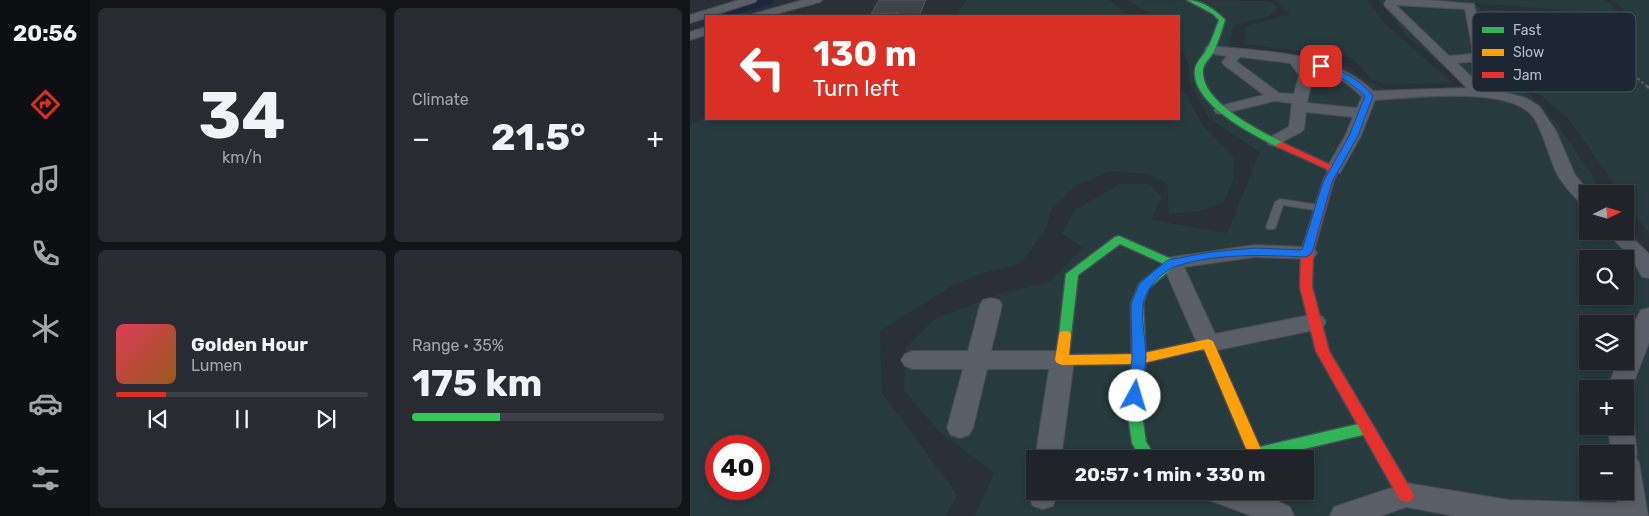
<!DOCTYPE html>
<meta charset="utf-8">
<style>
body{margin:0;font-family:Rubik,sans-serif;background:#282c32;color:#f1f3f6;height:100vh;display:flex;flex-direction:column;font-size:19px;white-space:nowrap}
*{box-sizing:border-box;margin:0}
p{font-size:16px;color:#a2a4a8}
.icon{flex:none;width:28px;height:28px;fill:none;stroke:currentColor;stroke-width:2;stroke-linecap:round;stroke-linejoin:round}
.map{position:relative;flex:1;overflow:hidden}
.drawer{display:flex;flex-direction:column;gap:8px;padding:8px;background:#121417;width:600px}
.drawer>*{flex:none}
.top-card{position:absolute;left:15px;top:15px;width:475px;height:105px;border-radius:0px;box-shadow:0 2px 8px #0003,0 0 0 1px #3d4147;background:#d93025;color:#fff;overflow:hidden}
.needle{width:32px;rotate:85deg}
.fabs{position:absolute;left:889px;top:185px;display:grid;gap:10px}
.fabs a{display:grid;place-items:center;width:55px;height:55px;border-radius:0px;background:#20242a;box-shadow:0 2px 8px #0003,0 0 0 1px #3d4147;font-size:25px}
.speed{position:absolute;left:15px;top:435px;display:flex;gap:10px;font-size:25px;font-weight:700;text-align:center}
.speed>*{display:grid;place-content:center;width:65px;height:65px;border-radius:50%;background:#20242a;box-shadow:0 2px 8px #0003,0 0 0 1px #3d4147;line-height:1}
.speed .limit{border:8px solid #d22;background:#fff;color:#111}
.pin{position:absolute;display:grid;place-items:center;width:42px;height:42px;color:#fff;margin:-21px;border-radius:10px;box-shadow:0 2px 8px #0006}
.me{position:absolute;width:55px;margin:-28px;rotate:6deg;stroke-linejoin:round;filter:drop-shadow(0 0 4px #0008)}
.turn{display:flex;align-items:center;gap:18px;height:105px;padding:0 25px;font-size:22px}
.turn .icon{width:65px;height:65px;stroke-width:2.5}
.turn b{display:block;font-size:35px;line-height:42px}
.big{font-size:38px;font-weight:700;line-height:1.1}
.drawer .tile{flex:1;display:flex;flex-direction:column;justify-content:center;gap:8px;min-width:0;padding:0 18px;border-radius:8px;background:#282c32}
.drawer .dial{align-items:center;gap:0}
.dial b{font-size:65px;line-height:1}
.song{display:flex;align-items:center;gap:15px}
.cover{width:60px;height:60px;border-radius:8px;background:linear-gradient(135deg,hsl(350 70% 55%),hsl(30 70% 35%))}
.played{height:5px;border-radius:2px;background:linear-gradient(90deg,#d93025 20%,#3d4147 20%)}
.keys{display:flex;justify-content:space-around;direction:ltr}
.heat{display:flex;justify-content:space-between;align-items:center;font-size:28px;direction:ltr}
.charge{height:8px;border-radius:4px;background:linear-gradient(90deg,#34c759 35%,#3d4147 0)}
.drawer .tiles{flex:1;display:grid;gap:8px;grid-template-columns:repeat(2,1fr)}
.trip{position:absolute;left:336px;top:450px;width:288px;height:50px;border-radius:0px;background:#20242a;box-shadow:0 2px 8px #0003,0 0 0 1px #3d4147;font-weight:700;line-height:50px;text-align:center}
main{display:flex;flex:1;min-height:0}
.menu{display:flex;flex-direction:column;width:90px;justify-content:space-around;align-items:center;background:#0d0e11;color:#a2a4a8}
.menu .icon{width:35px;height:35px}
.menu .selected{color:#d93025}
.menu b{font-size:22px;color:#f1f3f6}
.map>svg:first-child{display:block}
.green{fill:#273a3e;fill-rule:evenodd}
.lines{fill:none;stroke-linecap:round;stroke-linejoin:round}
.river{fill:#19273c;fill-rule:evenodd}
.building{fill:#3f444c;stroke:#52575f}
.lane-casing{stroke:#484c55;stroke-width:2}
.street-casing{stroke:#484c55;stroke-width:2}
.fast-casing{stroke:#484c55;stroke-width:3}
.slow-casing{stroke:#484c55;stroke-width:3}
.jam-casing{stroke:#484c55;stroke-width:3}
.path-far1{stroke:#5c6268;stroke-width:2;stroke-dasharray:2.5 2.5;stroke-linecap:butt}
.path{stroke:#5c6268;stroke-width:2.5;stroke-dasharray:3 3;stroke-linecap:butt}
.lane{fill:#5a5e66;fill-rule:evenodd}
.street{fill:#5a5e66;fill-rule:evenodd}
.fast{fill:#30b455;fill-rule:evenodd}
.slow{fill:#ff9f0a;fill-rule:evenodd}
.jam{fill:#e5322d;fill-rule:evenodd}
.route{fill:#1a73e8;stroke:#114b97}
.key{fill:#1d2633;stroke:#4a5360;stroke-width:1}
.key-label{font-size:14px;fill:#b4bcc9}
</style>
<main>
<nav class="menu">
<b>20:56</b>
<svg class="icon selected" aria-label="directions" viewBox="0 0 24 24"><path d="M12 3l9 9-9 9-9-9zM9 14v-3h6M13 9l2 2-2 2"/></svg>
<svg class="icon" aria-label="music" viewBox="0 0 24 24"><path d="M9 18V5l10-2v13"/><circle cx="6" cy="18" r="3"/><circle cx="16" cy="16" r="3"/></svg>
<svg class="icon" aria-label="phone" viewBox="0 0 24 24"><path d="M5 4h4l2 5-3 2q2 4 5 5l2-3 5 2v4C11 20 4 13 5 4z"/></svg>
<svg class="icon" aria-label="climate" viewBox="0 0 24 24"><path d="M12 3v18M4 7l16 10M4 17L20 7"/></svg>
<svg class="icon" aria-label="car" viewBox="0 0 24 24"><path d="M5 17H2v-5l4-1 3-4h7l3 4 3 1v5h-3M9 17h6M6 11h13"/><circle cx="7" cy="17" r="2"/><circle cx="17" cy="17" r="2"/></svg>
<svg class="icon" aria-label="filters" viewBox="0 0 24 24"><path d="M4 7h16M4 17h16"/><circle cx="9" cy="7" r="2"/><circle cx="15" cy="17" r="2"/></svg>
</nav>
<section class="drawer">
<div class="tiles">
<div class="tile dial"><b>34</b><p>km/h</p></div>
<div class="tile"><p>Climate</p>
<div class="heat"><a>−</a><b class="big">21.5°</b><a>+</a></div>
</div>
<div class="tile">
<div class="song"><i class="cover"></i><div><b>Golden Hour</b><p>Lumen</p></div></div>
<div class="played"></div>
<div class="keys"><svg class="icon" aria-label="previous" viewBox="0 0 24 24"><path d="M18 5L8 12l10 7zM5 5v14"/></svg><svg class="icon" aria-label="pause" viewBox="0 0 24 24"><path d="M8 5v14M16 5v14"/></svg><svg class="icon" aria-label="next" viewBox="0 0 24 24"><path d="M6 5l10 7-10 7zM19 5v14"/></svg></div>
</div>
<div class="tile"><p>Range · 35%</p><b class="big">175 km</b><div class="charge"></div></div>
</div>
</section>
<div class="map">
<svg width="959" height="516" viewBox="0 0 959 516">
<rect width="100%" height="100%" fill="#2a3038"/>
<g class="green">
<path d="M277,0H419L440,16H265Z"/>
<path d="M437,0L578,1L588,7L580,16L544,25L539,46L656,66L675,80L696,89L776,86L717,36L688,0H728L789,5L797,34L807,53L812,70L842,97L865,121L915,194H898V231H935V220L959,255V516H285L304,473L247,429L214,391L215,349L245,319L309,294L359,282L393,248L372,233L384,211L429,184H459L472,196L461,220L537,233L570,152L520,119L500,84L499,65L489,43V16H463ZM898,259H935V296H898ZM898,324H935V361H898ZM898,389H935V426H898ZM898,454H935V491H898ZM345,459H615V491H345Z"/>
<path d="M586,0H677L696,25L763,83L696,84L681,79L662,58L555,44L556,26L600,14Z"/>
<path d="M740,0H913L917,1L930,14Z"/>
<path d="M923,0H959V234L935,200V194H931L877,117L818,69L803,40L793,9L942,17Z"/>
<path d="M489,83L513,125L544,158L543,181L534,202L511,211L479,214L477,183L457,174L421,171L387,185L362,208L355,231L330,264L292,273L258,288L190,331L192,393L268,496L254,516H0V124L16,118L489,119ZM69,446V489H26V446Z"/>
</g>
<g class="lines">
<path class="river" d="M58,0H84L82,4L39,16H16V20L12,16L15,12Z"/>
</g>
<path class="building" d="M189,0H236L229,16H206L208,13L181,14Z"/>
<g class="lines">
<g class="lane-casing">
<path id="lane" d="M590,199L630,205L635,208L630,211L593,205L586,227L584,229H578L576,227L585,202Z"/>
</g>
<g class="street-casing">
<g id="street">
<path d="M49,0H67L65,2L0,23V15Z"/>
<path d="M113,0H132L130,2L79,16H61L63,14Z"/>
<path d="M696,0H738L784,4L796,52L790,61L767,63L794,89L813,92L836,98L849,106L866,131L885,175L901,194H898V206L892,205C882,194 872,184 866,172C858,154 854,134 844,118C822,85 721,98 685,100L671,136L650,173H638L636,169L655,136L663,117L616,112L614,129L611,132L584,146L578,144L576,141L578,138L599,127L602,103L585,101L531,114L526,113L524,110L526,107L574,95L534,65L532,62L537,56L516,53L515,50L516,47L521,46C575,52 642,51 683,91L777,88L694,5ZM706,5L775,9L783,52L781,54L759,56ZM550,57L600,63L609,75L604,94L589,93L546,61ZM617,67C639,72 656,80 672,97L667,108L617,103L623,75Z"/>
<path d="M16,27V35L0,40V32Z"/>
<path d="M915,231H935L959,254V278L952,277L941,257Z"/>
<path d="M565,245L617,247L624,249L627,253L624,257L617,259L565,257L494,267L525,334L625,314L633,317L636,322L633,327L625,330L518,352L510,350L472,263L475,259L482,257Z"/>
<path d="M301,298L309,300L312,305L301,351H372L380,354L384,360L371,459H345L359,369H297L283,428L279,435L270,438L261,435L257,428L273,369H223L215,366L211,360L215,354L223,351H278L290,305L293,300Z"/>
<path d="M959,308V343L941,389L935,396V389H917L928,361H935C935,343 942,326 951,310Z"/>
<path d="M935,417L940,419L944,426L947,454L946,457L949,463L958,516H765L716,507L691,516H640L644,507L716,483L819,500L927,503L925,491H935V454H921L918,426H935Z"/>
<path d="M344,482L345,491H368L363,506L353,509L343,506L339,497Z"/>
<path d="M515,491H566L600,507L604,516H562L519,500Z"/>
</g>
</g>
<g class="fast-casing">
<g id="fast">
<path d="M497,0C511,0 526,10 535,20C531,32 528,45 521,56C518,60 514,64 513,69C509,102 570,131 594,143V147H588C563,135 500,103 505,69C506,62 514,55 517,49C522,40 525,30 529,20L523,14Z"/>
<path d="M429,236L486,261L488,263L458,289L453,304L456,359L452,396L453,422L456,442L467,459H451L442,443L439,422L438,396L442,359L441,304L449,284L474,264L430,244L388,275L381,335L380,338H370L369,335L376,274L425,237Z"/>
<path d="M677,422L682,424L684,428L682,432L677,434L571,459L560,458L557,454L560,450L565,448Z"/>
</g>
</g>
<g class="slow-casing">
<path id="slow" d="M375,331L380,332L381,335L379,355L449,354L518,339L523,341L573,454L570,458H560L514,349L449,364L372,365L367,363L365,360L369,335L370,332Z"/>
</g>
<g class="jam-casing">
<path id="jam" d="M591,142L649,169L643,182L623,253L622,287L639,351L724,495L722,500L716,502L710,500L626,351L610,287L611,253L633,182L639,170L588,147L586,145Z"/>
</g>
<path class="path-far1" d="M884,40L924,59L959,88"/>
<path class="path" d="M957,86L959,88"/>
<use href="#lane" class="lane"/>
<use href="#street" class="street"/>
<use href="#fast" class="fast"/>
<use href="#slow" class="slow"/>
<use href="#jam" class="jam"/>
</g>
<path class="route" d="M631,64C652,70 669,79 683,96L668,136L642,182L622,253L616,257C577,255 525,253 487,266C472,271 455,289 453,305C451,322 456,341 456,358C455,371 453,384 452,396L450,400L445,402L440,400L438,396L442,358L441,304L449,284L465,270L478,260L521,252L565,248L612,250L633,182L659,136L675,96C660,82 648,75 628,68L627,66Z"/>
<rect x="782" y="12" width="164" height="80" rx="8" class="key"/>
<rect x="792" y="27" width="22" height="6" fill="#30b455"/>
<rect x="792" y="49" width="22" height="7" fill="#ff9f0a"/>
<rect x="792" y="72" width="22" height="6" fill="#e5322d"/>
<g class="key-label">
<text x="823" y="35">Fast</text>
<text x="823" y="57">Slow</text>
<text x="823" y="80">Jam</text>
</g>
</svg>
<div class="fabs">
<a><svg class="needle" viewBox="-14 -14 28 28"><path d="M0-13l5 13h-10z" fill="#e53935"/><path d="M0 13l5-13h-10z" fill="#a2a4a8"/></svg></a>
<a><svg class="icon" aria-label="search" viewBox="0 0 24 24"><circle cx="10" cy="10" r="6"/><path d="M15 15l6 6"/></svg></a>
<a><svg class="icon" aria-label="layers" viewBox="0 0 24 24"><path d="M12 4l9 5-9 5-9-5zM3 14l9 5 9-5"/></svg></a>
<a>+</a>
<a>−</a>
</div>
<div class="speed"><div class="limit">40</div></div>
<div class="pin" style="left:631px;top:66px;background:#d93025"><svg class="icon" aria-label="arrive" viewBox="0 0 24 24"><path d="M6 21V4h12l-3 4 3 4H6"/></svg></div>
<svg class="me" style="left:445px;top:396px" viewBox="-20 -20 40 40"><circle r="19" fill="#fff"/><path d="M0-13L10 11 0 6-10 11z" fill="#1a73e8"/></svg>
<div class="trip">20:57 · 1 min · 330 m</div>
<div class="top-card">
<div class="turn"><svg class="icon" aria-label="left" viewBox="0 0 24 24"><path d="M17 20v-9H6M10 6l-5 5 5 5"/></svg><div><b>130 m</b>Turn left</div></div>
</div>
</div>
</main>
